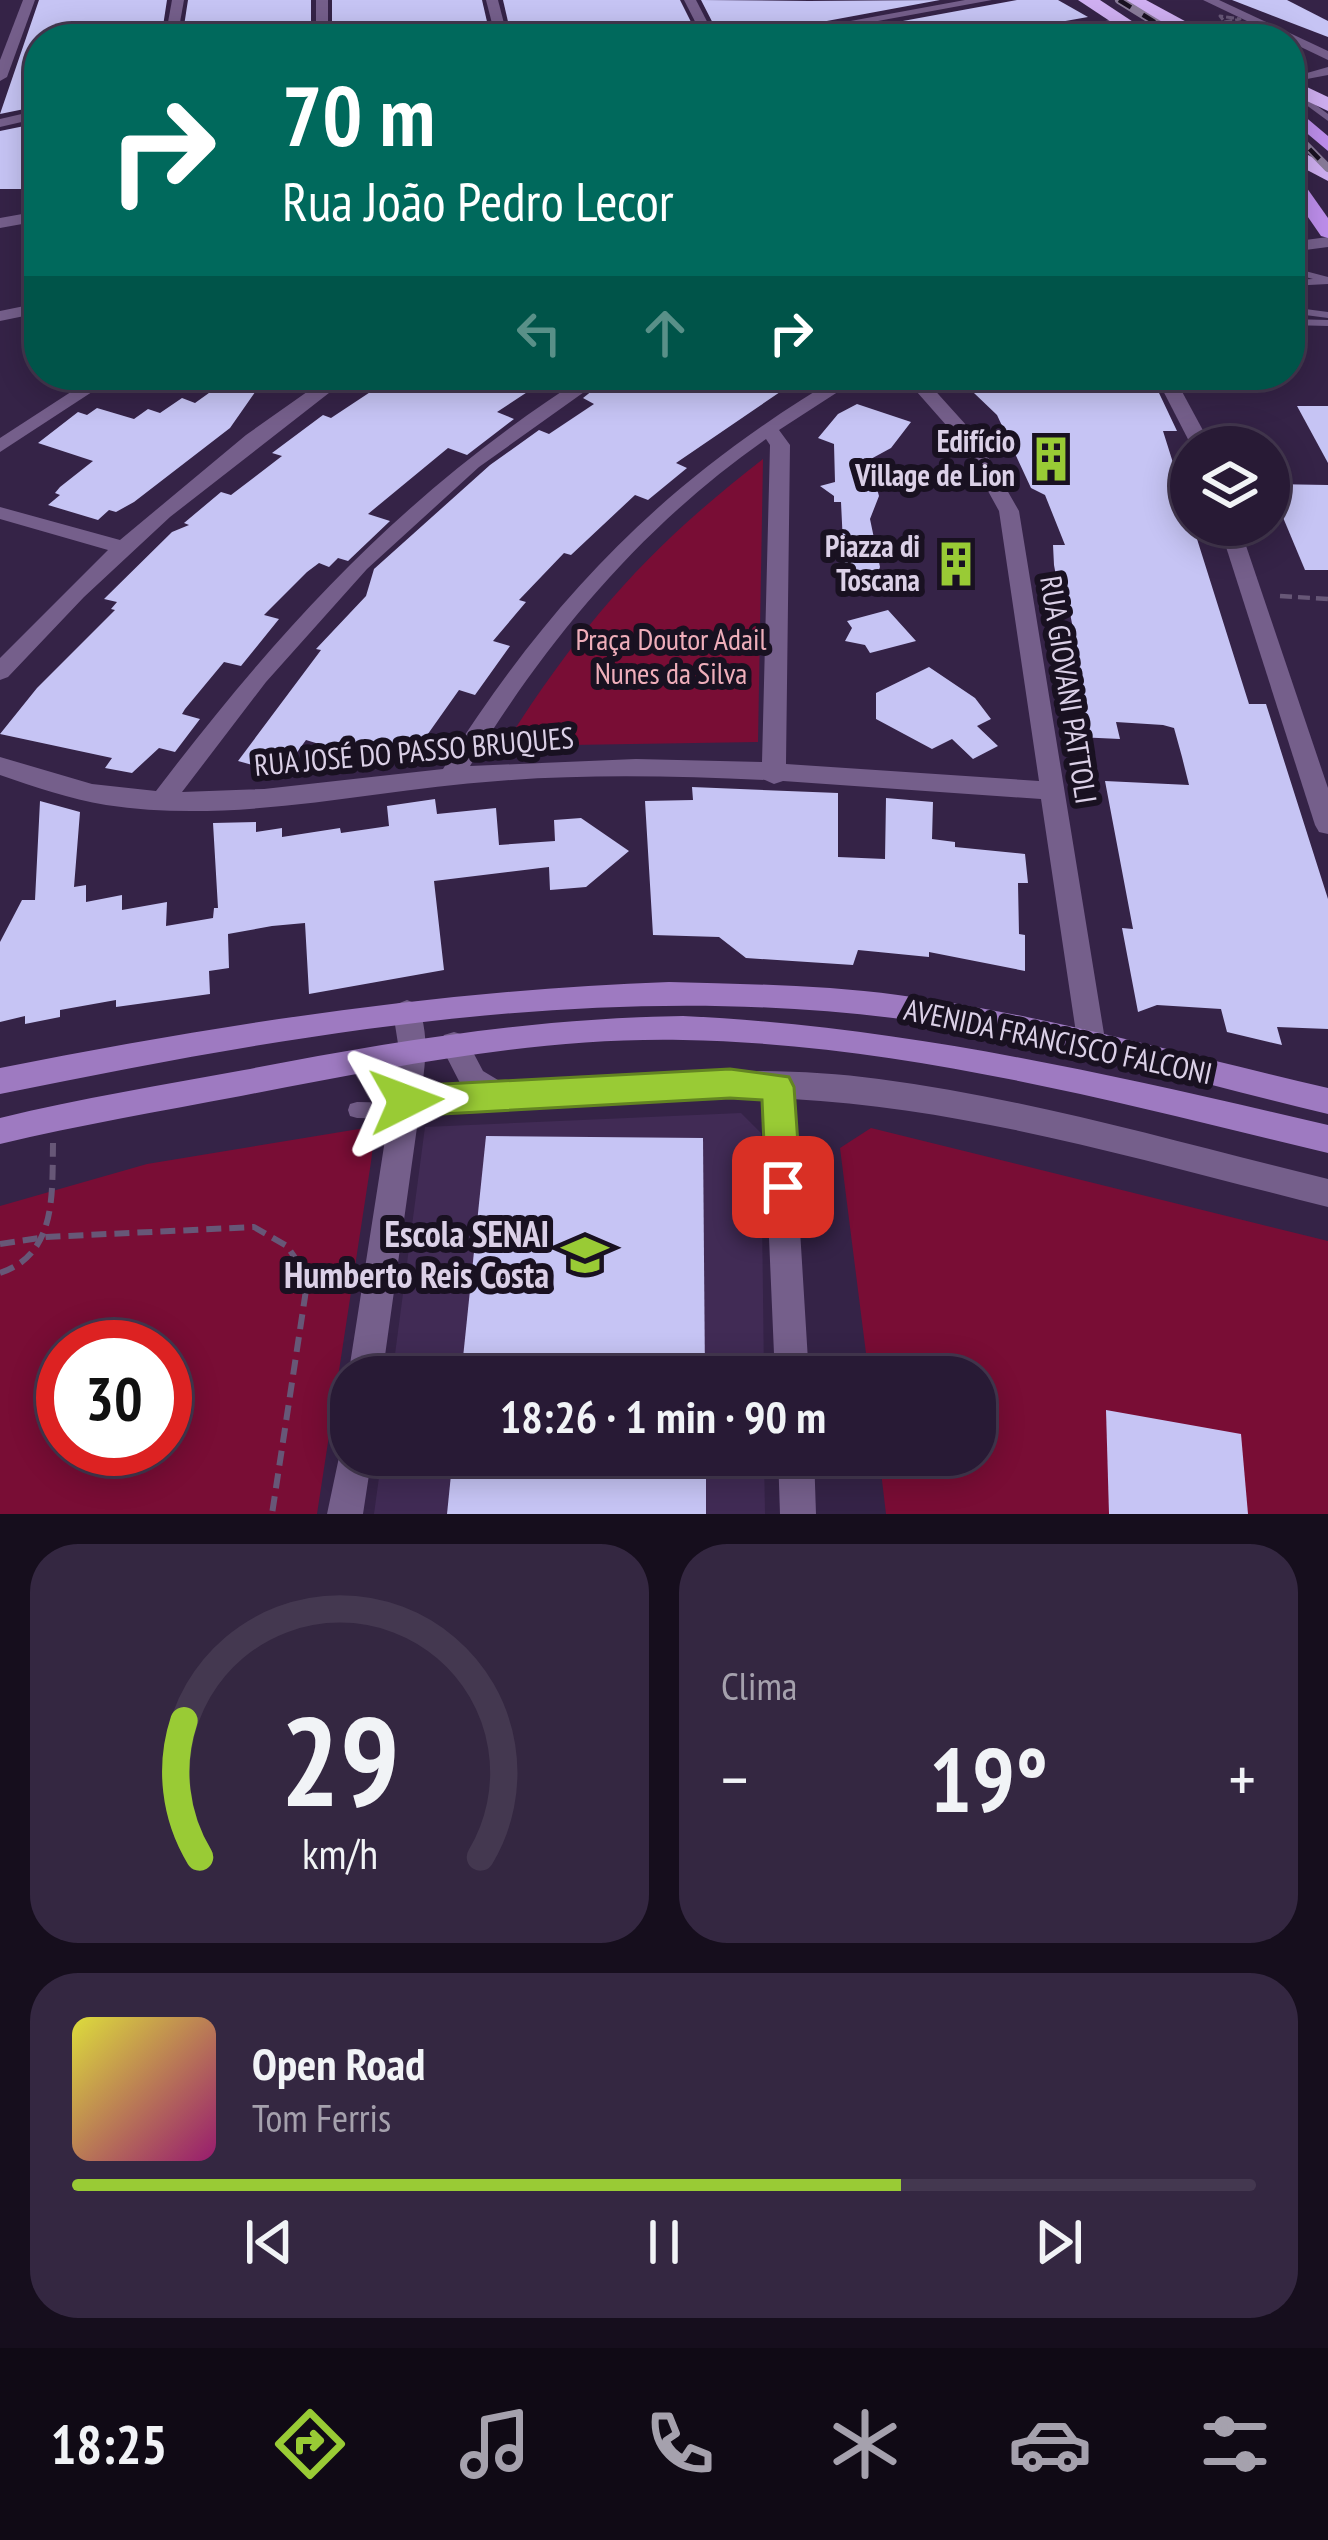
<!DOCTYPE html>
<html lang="pt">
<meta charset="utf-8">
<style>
body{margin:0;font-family:"PT Sans Narrow",sans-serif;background:#342741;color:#f1f3f6;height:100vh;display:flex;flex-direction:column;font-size:45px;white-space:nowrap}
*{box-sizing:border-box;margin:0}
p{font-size:39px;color:#a5a1ad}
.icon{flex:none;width:66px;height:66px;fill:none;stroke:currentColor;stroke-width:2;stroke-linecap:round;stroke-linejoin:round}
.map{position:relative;height:1514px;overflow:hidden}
.panel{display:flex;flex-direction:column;gap:30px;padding:30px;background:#160e1d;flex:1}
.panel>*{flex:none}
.hud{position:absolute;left:24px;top:24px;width:1281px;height:366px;border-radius:48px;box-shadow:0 6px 30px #0003,0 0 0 3px #443850;background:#00695c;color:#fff;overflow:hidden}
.controls{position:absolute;left:1170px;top:426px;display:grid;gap:24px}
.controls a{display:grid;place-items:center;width:120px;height:120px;border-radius:50%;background:#281a35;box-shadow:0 6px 30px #0003,0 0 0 3px #443850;font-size:60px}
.speed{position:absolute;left:36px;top:1320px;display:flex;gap:24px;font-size:60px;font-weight:700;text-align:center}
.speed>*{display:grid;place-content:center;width:156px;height:156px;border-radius:50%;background:#281a35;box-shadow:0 6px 30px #0003,0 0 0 3px #443850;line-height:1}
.speed .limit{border:18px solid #d22;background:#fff;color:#111}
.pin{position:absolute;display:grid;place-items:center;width:102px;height:102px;color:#fff;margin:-51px;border-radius:24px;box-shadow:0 6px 18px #0006}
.me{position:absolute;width:132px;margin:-66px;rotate:87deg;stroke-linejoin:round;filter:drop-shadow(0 0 9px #0008)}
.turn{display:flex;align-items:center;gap:42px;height:252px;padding:0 60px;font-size:54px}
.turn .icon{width:156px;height:156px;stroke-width:2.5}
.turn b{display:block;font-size:84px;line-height:102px}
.lanes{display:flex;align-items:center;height:114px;padding:0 60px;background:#0003;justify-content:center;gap:60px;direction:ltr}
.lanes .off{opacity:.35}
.big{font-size:90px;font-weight:600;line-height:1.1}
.panel .widget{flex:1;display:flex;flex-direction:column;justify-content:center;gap:18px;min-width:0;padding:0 42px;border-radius:48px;background:#342741}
.panel .dial{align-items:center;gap:0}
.dial svg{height:312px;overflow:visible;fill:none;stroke:#443850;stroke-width:7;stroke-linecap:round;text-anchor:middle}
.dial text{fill:#f1f3f6;stroke:none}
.song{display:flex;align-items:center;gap:36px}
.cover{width:144px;height:144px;border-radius:18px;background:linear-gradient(135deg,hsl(60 70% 55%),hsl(320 70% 35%))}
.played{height:12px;border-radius:6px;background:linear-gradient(90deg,#99cb35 70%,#443850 70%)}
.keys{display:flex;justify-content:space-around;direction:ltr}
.heat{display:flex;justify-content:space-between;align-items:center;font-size:66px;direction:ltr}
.panel .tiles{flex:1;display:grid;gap:30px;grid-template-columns:1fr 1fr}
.widget:last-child{grid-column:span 2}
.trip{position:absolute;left:330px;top:1356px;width:666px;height:120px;border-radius:48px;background:#281a35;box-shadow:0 6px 30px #0003,0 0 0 3px #443850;font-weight:600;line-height:120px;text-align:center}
.menu{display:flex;height:192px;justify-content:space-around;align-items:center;background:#100a15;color:#a5a1ad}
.menu .icon{width:84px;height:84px}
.menu .current{color:#99cb35}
.menu b{font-size:54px;color:#f1f3f6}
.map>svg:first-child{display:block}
.built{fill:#412b55}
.green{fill:#790d35;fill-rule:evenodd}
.building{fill:#c6c4f4}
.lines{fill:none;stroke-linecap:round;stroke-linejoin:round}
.path-far1{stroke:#675777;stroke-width:4.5;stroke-dasharray:12 6;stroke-linecap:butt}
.path{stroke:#675777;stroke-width:6;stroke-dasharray:15 8;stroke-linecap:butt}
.lane{fill:#755f8b;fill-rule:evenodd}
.street{fill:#755f8b;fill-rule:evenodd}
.secondary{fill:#9e7ac1;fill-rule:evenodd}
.primary{fill:#bd8eeb;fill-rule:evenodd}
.highway{fill:#cfaff1;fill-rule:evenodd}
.rail-casing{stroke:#897b98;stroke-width:8}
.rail{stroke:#191121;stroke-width:4.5;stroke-dasharray:14;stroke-linecap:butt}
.path-bridge{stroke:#675777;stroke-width:3;stroke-dasharray:8 3;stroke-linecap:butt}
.route{fill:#99cb35;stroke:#638422;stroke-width:3}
.labels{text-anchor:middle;stroke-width:12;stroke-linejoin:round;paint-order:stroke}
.poi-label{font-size:30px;font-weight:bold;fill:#dbd0e7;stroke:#191121;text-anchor:end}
.park-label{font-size:30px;fill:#efaeba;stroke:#191121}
.street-label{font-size:30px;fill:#dbd0e7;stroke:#191121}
.near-poi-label{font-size:36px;font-weight:bold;fill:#dbd0e7;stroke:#191121;text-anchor:end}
</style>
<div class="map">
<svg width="1328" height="1514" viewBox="0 0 1328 1514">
<rect width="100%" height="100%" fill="#352347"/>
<g class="built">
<path d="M741,1113L761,1133L764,1377H392L425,1127Z"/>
<path d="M382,1455H764L765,1514H374Z"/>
</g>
<g class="green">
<path d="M763,459L758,742L504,746C582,623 648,548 763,459Z"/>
<path d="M365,1128L374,1137L371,1162L317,1514H0V1206L147,1164ZM165,1347V1449H63V1347Z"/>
<path d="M871,1128L1328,1241V1514H886L879,1455H975V1377H869L840,1148Z"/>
</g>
<g class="building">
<path d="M39,0H167L161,39H39V106L0,114Z"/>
<path d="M188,0H311V23L288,39H182Z"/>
<path d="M332,0H482L491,39H332Z"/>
<path d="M503,0H680L699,38L512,39Z"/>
<path d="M701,0L809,1L940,0L751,35L748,39L720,37Z"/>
<path d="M1017,0H1058L1088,17L963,39H805Z"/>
<path d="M1232,0H1287L1328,21V37Z"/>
<path d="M39,123V189H0V131Z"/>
<path d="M234,375H267L230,428L134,502L116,512L109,510L98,520L48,505L60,495L55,493L60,487L93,461L38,443L78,412L87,415L97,408L134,419L148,409L160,413L182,398L195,403Z"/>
<path d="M396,375H579L560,388L544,381L497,412L514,419L467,455L448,448L368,514L390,521L348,561L338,558L329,567L319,563L307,572L264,615L279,619L241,666L224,662L185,709L182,714L200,719L175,752L159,748L132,773L105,768L112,758L0,734L37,688L115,610L111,609L117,602L104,599L172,532L189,525L184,523L221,492L231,495L282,456L272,453L323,415L331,418Z"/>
<path d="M612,375H805L676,463L687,468L648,500L635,495L571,555L564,553L519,600L526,602L493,641L510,646L475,695L459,690L418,748L401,750V745L355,755L306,740L282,773L238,761L321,650L316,649L366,596L374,569L490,465L539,430L549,434L594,404L583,398Z"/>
<path d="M974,375L1151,376L1177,431H1163L1249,704H1266L1328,899V1029L1277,1027L1282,1045L1227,1032L1221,1009L1157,1005L1138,1012L1122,928L1133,929L1105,781L1189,785L1182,757L1174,728L1163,725L1116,722L1120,739L1077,737L1063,659L1079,660L1065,587H1058L1054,565L1053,545H1065L1045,495L1031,488L997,415L974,393L988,389Z"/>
<path d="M857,404L911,422L891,448L869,460L879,496L870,519L880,567L873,587L845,586L841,502H834V496L820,486L835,482L834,444L818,438L838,414Z"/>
<path d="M1297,406H1328V463Z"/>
<path d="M1269,484L1328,485V570H1305Z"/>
<path d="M888,610L916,641L870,653L865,645L845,641L852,628L847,621Z"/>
<path d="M929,667L975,698L991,719L977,726L998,746L973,759L952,739L932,749L876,719V693Z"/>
<path d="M692,787L838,793V857L885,859L886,798L933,802L932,839L955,842V847L1025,854L1028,883H1018L1019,934L1025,935V971L929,952V957L858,950L853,965L746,958L719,937L653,935L645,801L693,800Z"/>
<path d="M435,799L437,814L496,808L499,845L555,841L554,820L581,818L629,851L586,887L550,890L549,867L434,881L444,970L309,994L305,923L272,926L228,934L229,968L209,971L210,994L116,1007V1000L60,1010V1017L25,1024V1016L0,1022V942L22,900H35L40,801L80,812L74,887L86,885V902L122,895V910L167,902L166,926L213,918L214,908H218L213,823L256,822V832L282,828V837L340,828L341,833L389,826L387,806Z"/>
<path d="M486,1136L703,1138L705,1377H461Z"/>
<path d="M1106,1410L1241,1434L1248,1514H1109Z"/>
<path d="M453,1455H706V1514H447Z"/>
</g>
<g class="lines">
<path class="path-far1" d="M1280,596L1328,599"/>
<g class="path">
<path d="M0,1244L46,1237L254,1227L287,1246L308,1277L272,1514"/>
<path d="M0,1273C57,1254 52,1194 53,1143"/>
</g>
<g class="lane">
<path d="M1290,86L1328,114V121L1290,93Z"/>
<path d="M1290,267L1328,277V284L1290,286V280L1313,279L1290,273Z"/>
<path d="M1290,307L1328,312V318L1290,313Z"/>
<path d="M1290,319L1328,320V326L1290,325Z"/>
<path d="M357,1102L404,1103L411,1105L413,1111L411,1117L404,1119L357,1118L350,1116L348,1110L350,1104Z"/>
</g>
<g class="street">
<path d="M23,0H35L7,77L0,81V60Z"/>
<path d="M172,0H184L177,39H165Z"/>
<rect x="316" y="0" width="12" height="39"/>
<path d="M486,0H498L508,39H496Z"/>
<path d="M684,0H696L716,39H704Z"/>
<path d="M965,0H992L780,39H752Z"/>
<path d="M1203,0H1219L1328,51V60Z"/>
<path d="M1124,17L1128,24L1047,39H1021Z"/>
<path d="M1328,67V75L1307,79L1300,75Z"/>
<path d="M39,110V118L0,127V119Z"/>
<path d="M39,211V221L0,228V218Z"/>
<path d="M1328,237V247L1290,252V242Z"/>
<path d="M39,303V313L0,321V311Z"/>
<path d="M97,375H118L0,452V438Z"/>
<path d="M331,375H352L170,517L84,597L8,677L0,680V658L108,550L0,519V507L120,540L246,435Z"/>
<path d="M587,375H608L479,467L367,569L266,682L182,792L264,789L443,769C552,596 666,479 842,375H864L779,430L790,445L786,764L1039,781L999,511L961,442L902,375H921L976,436L1019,511L1106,1046L1102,1055L1092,1058L1082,1055L1078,1046L1041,799L783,781L774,784L765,780C676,776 587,774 498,781C369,790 237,825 106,805C70,799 35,787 0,775V757L92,784L156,791C284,623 408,489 587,375ZM766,439L770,445L762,762L636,759L470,766C548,638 643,525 766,439Z"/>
<path d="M1155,375H1173L1212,447H1192Z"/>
<path d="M1219,525H1239L1328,788V834L1319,832L1315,825Z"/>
<path d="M407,1000L417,1004C429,1031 426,1058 422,1087L461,1085L440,1044L444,1035L454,1032L464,1035L483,1071L503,1083C627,1076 755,1062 879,1079C1031,1099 1180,1143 1328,1179V1207C1151,1163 975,1109 792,1099L809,1377H775L763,1098L730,1096L419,1113L382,1377H351V1384L348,1377L399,1050L393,1012L397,1004Z"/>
<path d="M351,1439V1455H372L363,1514H327L342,1443Z"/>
<path d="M778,1455H814L816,1514H780Z"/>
</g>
<g class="secondary">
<path d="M669,982C745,984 822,985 898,995C1043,1014 1185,1055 1328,1088V1114C1184,1080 1040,1035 893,1018C593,981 294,1034 0,1094V1068C222,1024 442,990 669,982Z"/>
<path d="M683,1016C903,1026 1114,1075 1328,1125V1153C1116,1102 902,1044 683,1040C534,1037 387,1068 241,1096C161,1111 80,1125 0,1144V1118C81,1098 163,1085 244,1070C390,1042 534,1018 683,1016Z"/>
</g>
<g class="primary">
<path d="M1119,0H1136L1196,39H1177Z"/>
<path d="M1290,104L1328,136V151L1290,119Z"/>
<path d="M1290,172L1297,174L1328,218V238L1321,236L1290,191Z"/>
</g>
<g class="highway">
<path d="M1078,0H1100L1159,39H1137Z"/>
<path d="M1123,0H1146L1218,39H1194Z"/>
<path d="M1290,79L1328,97V111L1290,93Z"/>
<path d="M1290,146L1328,165V181L1290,161Z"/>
</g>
<g class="rail-casing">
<g id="rail">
<path d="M1119,0L1182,39"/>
<path d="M1290,129L1328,168"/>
</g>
</g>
<use href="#rail" class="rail"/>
<path class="path-bridge" d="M1138,39L1240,19L1220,16L1224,21"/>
</g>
<path class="route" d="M730,1069L789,1077L794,1087L801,1187L796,1199L783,1203L771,1199L766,1187L762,1100L730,1098L406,1116L394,1111L389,1101L394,1091L406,1086Z"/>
<defs>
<g id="building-bare" transform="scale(3.6)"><path d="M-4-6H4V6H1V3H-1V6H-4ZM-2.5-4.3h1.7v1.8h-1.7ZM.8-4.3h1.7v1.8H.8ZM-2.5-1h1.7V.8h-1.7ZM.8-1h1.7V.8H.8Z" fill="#99cb35" stroke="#191121" stroke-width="2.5" paint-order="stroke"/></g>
<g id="university-bare" transform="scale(3.6)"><path d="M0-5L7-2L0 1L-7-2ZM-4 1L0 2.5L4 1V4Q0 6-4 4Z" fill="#99cb35" stroke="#191121" stroke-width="2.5" paint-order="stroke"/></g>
</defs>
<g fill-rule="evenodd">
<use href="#building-bare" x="1051" y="459"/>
<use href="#building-bare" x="956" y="564"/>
<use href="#university-bare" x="585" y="1255"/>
</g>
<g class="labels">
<g class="poi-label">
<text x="1015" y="452">Edifício<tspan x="1015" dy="34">Village de Lion</tspan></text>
<text x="920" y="557">Piazza di<tspan x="920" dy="34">Toscana</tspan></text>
</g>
<g class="park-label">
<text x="671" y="650">Praça Doutor Adail<tspan x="671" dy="34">Nunes da Silva</tspan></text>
</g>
<g class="street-label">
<text transform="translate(1068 690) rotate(81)" y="10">RUA GIOVANI PATTOLI</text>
<text transform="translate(414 752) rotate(-5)" y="10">RUA JOSÉ DO PASSO BRUQUES</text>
<text transform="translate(1058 1042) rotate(12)" y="10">AVENIDA FRANCISCO FALCONI</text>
</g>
<g class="near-poi-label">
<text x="549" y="1247">Escola SENAI<tspan x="549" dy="41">Humberto Reis Costa</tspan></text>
</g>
</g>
</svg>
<div class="controls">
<a><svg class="icon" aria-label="layers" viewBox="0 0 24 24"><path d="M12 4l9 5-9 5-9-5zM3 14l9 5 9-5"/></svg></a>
</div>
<div class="speed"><div class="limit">30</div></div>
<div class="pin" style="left:783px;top:1187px;background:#d93025"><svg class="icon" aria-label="arrive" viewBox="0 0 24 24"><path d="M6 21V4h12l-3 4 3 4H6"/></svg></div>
<svg class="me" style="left:406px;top:1101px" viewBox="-20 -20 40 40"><path d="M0-17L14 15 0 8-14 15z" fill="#99cb35" stroke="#fff" stroke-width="4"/></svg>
<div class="trip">18:26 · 1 min · 90 m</div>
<div class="hud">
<div class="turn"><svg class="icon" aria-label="right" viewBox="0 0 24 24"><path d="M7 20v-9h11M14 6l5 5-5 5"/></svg><div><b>70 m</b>Rua João Pedro Lecor</div></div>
<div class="lanes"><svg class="icon off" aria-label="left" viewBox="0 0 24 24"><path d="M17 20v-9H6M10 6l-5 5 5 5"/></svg><svg class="icon off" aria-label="ahead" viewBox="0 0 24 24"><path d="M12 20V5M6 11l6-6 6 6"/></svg><svg class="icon" aria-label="right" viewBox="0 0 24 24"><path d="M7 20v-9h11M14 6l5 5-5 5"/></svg></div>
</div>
</div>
<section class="panel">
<div class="tiles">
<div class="widget dial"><svg viewBox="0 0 100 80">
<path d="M14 69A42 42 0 1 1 86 69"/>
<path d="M14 69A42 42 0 0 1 10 34" stroke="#99cb35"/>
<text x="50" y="56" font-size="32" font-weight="700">29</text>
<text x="50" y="72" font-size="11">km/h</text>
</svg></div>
<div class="widget"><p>Clima</p>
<div class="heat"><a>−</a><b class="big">19°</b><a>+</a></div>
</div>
<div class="widget">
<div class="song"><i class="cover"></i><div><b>Open Road</b><p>Tom Ferris</p></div></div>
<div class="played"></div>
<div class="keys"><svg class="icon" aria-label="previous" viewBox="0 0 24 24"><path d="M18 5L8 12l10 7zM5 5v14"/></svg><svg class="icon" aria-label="pause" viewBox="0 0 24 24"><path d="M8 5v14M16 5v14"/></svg><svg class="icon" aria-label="next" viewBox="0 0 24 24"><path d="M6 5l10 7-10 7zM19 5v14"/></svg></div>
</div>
</div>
</section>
<nav class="menu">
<b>18:25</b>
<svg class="icon current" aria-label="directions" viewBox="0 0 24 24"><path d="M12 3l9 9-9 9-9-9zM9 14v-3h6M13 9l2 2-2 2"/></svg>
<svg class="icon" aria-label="music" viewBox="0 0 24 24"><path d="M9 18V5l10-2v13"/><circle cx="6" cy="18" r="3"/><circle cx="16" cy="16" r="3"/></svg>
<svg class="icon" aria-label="phone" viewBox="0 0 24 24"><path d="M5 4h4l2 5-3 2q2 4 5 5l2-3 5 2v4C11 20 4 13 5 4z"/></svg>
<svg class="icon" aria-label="climate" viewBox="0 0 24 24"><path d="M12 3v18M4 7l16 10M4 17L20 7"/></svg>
<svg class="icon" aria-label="car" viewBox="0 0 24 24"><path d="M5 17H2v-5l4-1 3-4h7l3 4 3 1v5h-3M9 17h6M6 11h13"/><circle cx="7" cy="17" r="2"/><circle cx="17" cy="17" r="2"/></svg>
<svg class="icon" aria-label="filters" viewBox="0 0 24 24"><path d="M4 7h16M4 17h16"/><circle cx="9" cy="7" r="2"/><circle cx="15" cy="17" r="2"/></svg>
</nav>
